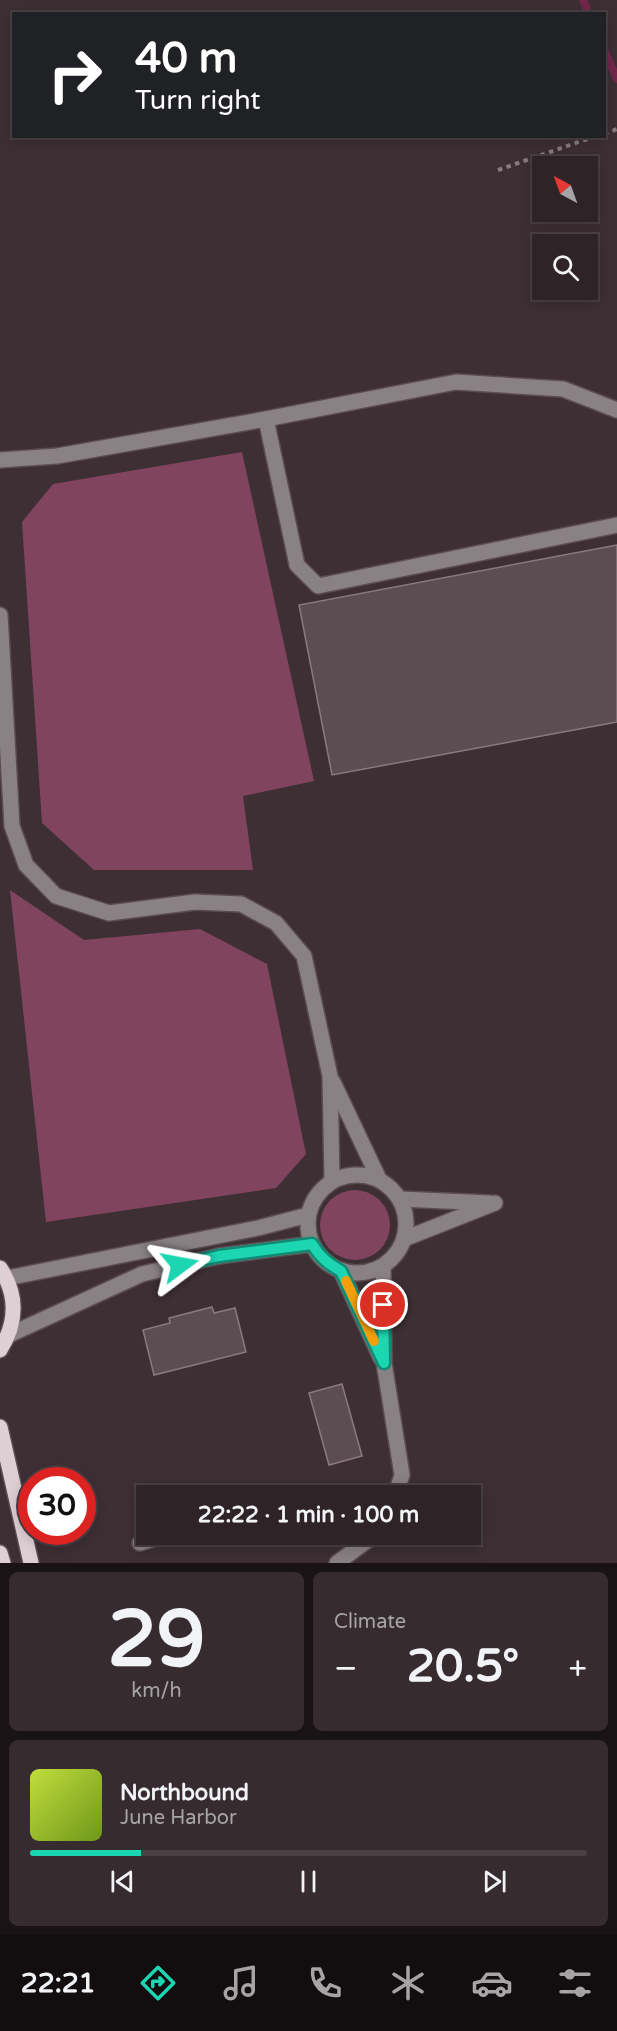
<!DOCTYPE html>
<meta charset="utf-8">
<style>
body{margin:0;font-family:"Varela Round",sans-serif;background:#362b2f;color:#f1f3f6;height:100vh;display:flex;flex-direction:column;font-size:22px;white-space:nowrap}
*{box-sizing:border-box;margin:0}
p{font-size:20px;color:#a7a4a7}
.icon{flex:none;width:33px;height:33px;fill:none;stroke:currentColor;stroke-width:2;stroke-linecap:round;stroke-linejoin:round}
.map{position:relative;height:1563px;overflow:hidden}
.details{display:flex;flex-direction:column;gap:9px;padding:9px;background:#191315;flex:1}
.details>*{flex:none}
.top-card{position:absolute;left:12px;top:12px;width:594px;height:126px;border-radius:0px;box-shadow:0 3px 15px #0003,0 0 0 2px #494044;background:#202124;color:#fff;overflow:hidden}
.needle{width:39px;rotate:319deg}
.tools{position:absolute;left:532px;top:156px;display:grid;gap:12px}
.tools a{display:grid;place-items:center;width:66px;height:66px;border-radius:0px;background:#2e2327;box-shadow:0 3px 15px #0003,0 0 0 2px #494044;font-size:30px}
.speed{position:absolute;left:18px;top:1467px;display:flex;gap:12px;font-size:30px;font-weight:700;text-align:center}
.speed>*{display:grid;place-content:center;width:78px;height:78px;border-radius:50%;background:#2e2327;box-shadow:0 3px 15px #0003,0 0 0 2px #494044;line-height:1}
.speed .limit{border:9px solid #d22;background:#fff;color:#111}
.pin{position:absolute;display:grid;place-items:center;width:51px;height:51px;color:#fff;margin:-26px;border:3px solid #fff;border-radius:50%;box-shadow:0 2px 6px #0007}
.me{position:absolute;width:66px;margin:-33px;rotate:77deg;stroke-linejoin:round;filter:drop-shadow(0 0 4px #0008)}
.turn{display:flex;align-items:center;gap:21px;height:126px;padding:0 24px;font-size:27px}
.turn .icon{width:78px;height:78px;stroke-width:2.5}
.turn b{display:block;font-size:42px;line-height:51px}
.big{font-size:45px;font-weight:800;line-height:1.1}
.details .card{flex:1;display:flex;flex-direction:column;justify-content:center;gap:9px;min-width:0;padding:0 21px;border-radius:9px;background:#362b2f}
.details .dial{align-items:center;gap:0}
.dial b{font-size:78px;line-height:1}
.song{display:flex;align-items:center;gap:18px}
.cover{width:72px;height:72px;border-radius:9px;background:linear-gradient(135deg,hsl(70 70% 55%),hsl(80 70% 35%))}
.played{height:6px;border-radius:3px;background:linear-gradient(90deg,#1cd5b1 20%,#494044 20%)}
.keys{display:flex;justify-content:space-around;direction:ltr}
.heat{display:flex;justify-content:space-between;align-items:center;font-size:33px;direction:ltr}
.details .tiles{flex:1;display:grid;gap:9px;grid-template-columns:1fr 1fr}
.card:last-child{grid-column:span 2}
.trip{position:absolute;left:136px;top:1485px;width:345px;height:60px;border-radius:0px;background:#2e2327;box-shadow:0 3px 15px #0003,0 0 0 2px #494044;font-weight:800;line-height:60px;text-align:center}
.tab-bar{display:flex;height:96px;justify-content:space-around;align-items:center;background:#120e10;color:#a7a4a7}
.tab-bar .icon{width:42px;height:42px}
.tab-bar .active{color:#1cd5b1}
.tab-bar b{font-size:27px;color:#f1f3f6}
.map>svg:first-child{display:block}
.green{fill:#81445e}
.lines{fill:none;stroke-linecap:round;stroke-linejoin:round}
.stream{stroke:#71274a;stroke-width:8}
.building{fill:#5c4d52;stroke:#8a7a80;stroke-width:1.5}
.minor-casing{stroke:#5a4c51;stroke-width:18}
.major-casing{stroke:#5a4c51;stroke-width:18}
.path{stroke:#887c81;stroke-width:4;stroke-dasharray:4.5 4.5;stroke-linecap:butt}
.minor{stroke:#898184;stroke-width:15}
.major{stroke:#decfd5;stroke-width:15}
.route-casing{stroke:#128a73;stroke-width:15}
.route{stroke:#1cd5b1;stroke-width:10}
.slow{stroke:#f59e0b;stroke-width:10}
</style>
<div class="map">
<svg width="617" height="1563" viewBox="0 0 617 1563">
<rect width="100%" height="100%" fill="#3d2f34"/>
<g class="green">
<path d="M242,452L314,781L243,796L253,870H94L42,823L22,522L53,484Z"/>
<path d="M10,890L84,940L200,929L267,964L306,1154L276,1188L46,1222Z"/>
<circle cx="355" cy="1225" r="35"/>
</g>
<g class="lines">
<g class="stream">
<path d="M583,0L589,14"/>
<path d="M604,49L617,79"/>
</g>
</g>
<g class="building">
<path d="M617,545V722L332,775L299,605Z"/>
<path d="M212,1307L214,1313L235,1308L246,1352L154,1375L143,1330L170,1323L169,1318Z"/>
<path d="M342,1384L362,1456L329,1465L309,1393Z"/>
</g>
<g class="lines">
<g class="minor-casing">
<g id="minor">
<path d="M266,419L297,565L318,586L617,525"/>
<path d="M0,460L57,456L266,419L456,382L563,389L617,410"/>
<path d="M0,615L12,826L26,865L56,896L109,913L195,902L241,904L276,923L304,956L330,1076L332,1181"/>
<path d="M333,1082L379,1179"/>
<circle cx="357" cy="1224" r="49"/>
<path d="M400,1199L490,1203"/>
<path d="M404,1239L495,1203"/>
<path d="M383,1266L384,1363L402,1475L395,1496"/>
<path d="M341,1271L381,1358"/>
<path d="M7,1278L258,1228L308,1215"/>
<path d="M9,1335L142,1274L219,1256L312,1244"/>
<path d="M308,1496L318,1493"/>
<path d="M140,1543L170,1534"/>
<path d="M337,1563L376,1534"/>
</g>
</g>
<g class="major-casing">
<g id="major">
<path d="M0,1268C18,1295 17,1323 0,1350"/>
<path d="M0,1427L31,1563"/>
<path d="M0,1553L3,1563"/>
</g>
</g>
<g class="path">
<path d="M604,134L617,129"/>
<path d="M498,170L596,136"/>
</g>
<use href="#minor" class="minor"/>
<use href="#major" class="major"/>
</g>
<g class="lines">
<g class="route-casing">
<path id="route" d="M180,1265L219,1256L312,1244C320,1257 328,1264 341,1271L384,1363L383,1305"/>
</g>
<use href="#route" class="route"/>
<path class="slow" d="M346,1281L374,1341"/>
</g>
</svg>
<div class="tools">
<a><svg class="needle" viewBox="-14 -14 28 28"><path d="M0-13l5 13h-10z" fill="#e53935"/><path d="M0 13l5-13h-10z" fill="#a7a4a7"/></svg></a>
<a><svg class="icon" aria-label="search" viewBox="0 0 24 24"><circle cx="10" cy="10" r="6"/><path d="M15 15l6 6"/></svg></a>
</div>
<div class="speed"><div class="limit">30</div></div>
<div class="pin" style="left:383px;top:1305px;background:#d93025"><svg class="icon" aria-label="arrive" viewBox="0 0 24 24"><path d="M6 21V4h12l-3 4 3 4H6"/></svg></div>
<svg class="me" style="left:180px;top:1265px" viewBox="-20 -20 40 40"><path d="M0-17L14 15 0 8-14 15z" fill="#1cd5b1" stroke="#fff" stroke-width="4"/></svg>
<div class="trip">22:22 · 1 min · 100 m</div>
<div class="top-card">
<div class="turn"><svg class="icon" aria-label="right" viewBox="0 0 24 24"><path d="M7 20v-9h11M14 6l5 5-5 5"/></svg><div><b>40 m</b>Turn right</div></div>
</div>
</div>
<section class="details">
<div class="tiles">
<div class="card dial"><b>29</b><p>km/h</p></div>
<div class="card"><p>Climate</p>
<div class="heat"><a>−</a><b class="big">20.5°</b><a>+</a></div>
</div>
<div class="card">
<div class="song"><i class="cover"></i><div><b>Northbound</b><p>June Harbor</p></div></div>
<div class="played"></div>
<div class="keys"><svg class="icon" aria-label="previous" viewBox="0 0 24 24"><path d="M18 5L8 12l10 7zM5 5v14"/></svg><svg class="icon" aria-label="pause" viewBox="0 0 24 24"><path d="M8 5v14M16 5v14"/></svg><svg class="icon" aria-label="next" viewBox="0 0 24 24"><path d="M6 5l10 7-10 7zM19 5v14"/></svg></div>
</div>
</div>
</section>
<nav class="tab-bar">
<b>22:21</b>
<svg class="icon active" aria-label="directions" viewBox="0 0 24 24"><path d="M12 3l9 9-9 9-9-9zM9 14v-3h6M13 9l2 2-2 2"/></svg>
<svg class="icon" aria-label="music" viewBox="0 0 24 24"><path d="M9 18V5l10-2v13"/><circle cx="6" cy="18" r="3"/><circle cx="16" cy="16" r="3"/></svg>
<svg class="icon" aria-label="phone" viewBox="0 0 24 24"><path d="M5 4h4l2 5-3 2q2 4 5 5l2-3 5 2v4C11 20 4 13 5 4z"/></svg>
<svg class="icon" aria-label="climate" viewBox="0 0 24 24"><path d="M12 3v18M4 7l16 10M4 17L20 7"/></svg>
<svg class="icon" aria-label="car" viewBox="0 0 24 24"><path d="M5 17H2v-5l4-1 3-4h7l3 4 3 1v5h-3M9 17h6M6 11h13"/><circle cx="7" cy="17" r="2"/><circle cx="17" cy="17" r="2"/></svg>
<svg class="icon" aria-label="filters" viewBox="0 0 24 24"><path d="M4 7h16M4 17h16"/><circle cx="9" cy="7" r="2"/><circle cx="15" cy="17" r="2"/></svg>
</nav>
